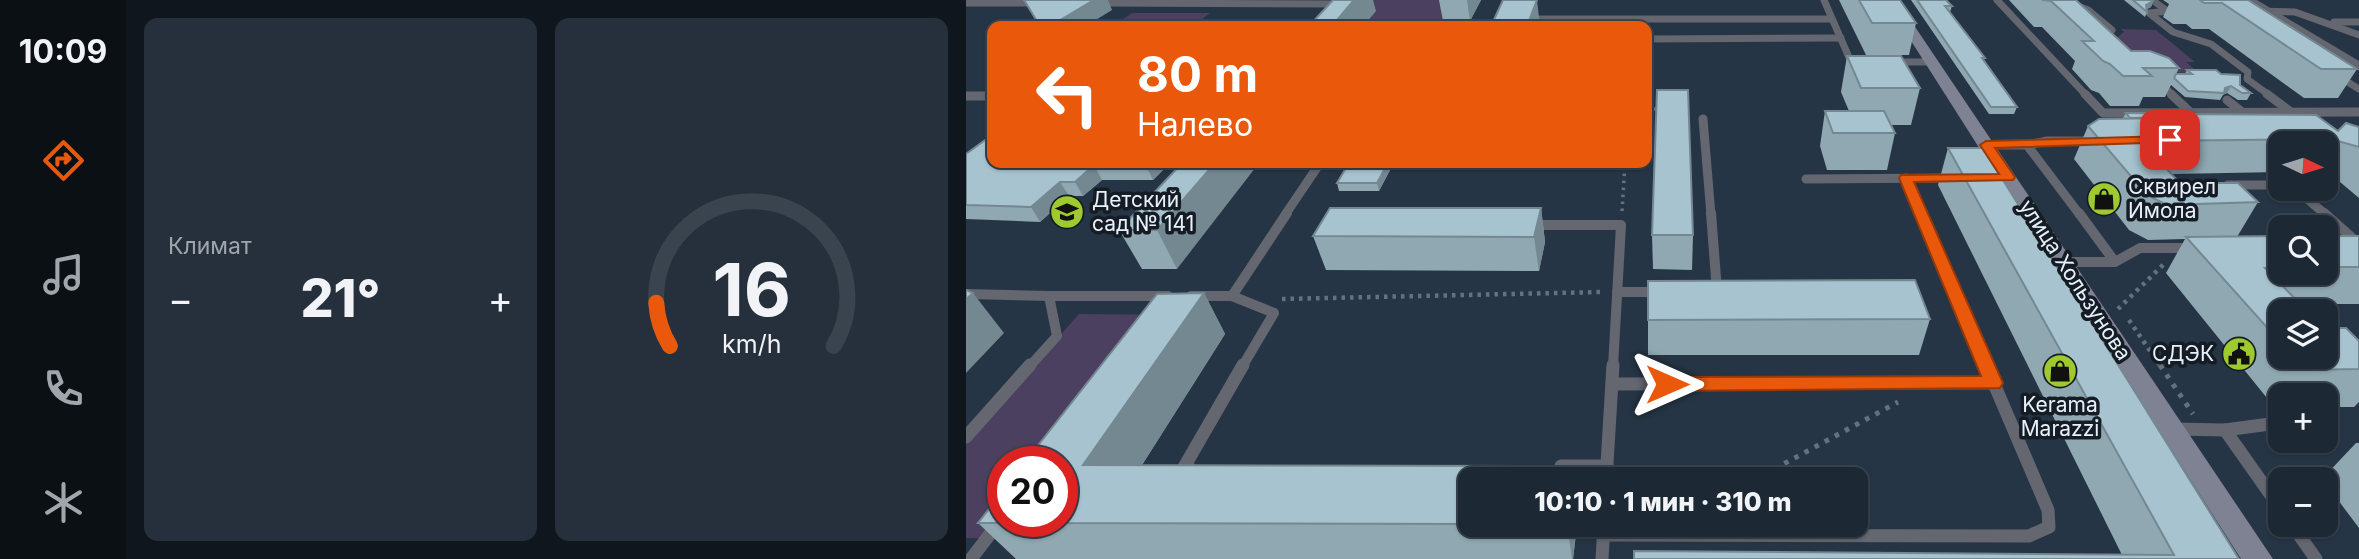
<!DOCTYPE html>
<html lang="ru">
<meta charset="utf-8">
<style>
body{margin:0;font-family:Inter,sans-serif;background:#25303c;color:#f1f3f6;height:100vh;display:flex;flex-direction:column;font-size:26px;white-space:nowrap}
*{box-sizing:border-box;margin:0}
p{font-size:23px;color:#a0a6ac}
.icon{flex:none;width:38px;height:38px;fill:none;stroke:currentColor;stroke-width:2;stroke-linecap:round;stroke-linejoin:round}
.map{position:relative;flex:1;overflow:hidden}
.sheet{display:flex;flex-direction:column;gap:18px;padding:18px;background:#0f161d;width:840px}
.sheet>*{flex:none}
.hud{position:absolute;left:21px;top:21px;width:665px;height:147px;border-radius:14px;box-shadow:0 2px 5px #0004,0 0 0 2px #3a444f;background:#ea580c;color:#fff;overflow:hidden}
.needle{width:46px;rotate:94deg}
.controls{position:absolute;left:1302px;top:131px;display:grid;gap:14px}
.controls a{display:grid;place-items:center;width:70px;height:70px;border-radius:14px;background:#1c2834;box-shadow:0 2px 5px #0004,0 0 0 2px #3a444f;font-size:35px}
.speed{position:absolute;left:21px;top:446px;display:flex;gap:14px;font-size:35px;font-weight:700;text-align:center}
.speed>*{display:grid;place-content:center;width:91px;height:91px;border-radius:50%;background:#1c2834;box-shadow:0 2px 5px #0004,0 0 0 2px #3a444f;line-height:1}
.speed .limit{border:10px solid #d22;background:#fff;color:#111}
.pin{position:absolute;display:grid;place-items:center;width:60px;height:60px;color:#fff;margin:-30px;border-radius:14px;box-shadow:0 4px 10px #0006}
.me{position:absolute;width:77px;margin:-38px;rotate:90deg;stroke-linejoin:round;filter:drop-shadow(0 0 5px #0008)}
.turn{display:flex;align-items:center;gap:24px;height:147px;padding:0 35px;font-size:32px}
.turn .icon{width:91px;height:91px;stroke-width:2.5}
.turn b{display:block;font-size:49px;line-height:60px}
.big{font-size:52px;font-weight:800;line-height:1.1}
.sheet .card{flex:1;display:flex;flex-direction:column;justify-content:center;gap:10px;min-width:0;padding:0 24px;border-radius:14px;background:#25303c}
.sheet .dial{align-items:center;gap:0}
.dial svg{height:182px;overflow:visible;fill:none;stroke:#3a444f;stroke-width:7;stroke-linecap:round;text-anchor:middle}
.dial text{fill:#f1f3f6;stroke:none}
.heat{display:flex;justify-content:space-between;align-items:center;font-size:38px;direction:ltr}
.sheet .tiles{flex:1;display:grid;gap:18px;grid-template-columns:repeat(2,1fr)}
.trip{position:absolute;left:492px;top:467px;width:410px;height:70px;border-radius:14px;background:#1c2834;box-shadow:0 2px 5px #0004,0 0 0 2px #3a444f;font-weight:800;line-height:70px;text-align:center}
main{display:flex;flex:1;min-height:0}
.dock{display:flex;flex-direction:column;width:126px;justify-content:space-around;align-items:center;background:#0b1015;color:#a0a6ac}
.dock .icon{width:49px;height:49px}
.dock .active{color:#ea580c}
.dock b{font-size:32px;color:#f1f3f6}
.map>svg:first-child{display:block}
.green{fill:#4c4060}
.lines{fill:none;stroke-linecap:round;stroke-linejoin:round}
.path-far2{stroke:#647280;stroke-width:3.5;stroke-dasharray:2.5 4.5;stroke-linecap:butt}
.path-far1{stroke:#647280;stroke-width:4.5;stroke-dasharray:3.5 5;stroke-linecap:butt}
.path{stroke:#647280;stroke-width:5;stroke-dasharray:4.5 7;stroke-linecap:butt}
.lane-far3{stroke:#646670;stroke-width:7}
.lane-far2{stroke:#646670;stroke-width:9}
.lane-far1{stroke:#646670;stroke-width:10}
.lane{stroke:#646670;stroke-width:13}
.secondary{fill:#7e8292;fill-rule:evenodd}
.wall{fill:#8fa8b2}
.shaded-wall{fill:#748891}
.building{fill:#a6c3cf;stroke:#748891;stroke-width:2}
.route{fill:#ea580c;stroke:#983908;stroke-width:2}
.labels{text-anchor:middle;stroke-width:7;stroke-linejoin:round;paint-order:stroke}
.poi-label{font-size:21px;fill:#e7f1fb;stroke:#151c23;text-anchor:start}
.street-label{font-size:21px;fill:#e7f1fb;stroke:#151c23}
</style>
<main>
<nav class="dock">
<b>10:09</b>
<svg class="icon active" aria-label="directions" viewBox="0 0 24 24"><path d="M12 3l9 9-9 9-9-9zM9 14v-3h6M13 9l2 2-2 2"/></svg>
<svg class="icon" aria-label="music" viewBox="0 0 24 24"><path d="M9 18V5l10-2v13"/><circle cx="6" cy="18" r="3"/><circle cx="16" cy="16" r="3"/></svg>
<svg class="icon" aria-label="phone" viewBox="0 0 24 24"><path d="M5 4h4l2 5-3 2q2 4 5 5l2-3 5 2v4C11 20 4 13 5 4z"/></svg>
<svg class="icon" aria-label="climate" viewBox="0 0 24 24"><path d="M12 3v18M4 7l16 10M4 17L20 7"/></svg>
</nav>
<section class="sheet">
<div class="tiles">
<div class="card"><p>Климат</p>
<div class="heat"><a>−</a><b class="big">21°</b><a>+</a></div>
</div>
<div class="card dial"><svg viewBox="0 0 100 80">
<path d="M14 69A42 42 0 1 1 86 69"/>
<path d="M14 69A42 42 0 0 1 8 50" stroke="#ea580c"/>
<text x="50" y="56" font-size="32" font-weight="700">16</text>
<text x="50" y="72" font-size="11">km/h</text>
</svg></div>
</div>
</section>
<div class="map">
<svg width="1393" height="559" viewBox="0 0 1393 559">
<rect width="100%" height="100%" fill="#263545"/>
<g class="green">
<path d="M392,0H489L477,21H403L406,17H378Z"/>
<path d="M166,13H244L227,26H147Z"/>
<path d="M1155,29L1190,30L1229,62H1220L1233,73L1186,72L1149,39L1158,32Z"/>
<path d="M113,314L215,315L96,462H37V522L51,539L0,538V442Z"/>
</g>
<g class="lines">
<g class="path-far2">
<path d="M681,109H694"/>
<path d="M656,211L659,163"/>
</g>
<g class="path-far1">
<path d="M316,299L636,292"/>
<path d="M1152,309L1198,264"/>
<path d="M1163,320L1195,367"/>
</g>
<g class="path">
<path d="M1194,365L1227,414"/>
<path d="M788,480L932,402"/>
</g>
<g class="lane-far3">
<path d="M858,0L885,62H892"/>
<path d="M1031,0L1120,95"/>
<path d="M1097,0L1122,10L1146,30L1134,37L1136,39"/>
<path d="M1186,0L1200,10"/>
<path d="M1284,0L1393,65"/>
<path d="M0,3H71"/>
<path d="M129,3L371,4L351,26"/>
<path d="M1212,10L1183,13L1207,32L1245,44L1282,72L1281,79L1303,95"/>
<path d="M1288,11L1329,12L1393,35"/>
<path d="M561,19H866"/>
<path d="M1368,22H1393"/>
<path d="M681,39L875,38"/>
<path d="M926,62H966"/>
<path d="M1372,76L1393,89"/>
<path d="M1193,82L1207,95"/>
</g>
<g class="lane-far2">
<path d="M1119,94L1137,113L1393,112"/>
<path d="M1205,94L1224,112"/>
<path d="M1301,94L1325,112"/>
<path d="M0,96H24"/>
<path d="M1261,100L1276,112"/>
<path d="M737,119L745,215"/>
<path d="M1020,145H1061L1114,215"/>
<path d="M1061,145L1081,141H1129"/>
<path d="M940,178L956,215"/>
<path d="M840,179L987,178"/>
<path d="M1262,185H1314"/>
<path d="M1330,189L1360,215"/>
<path d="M319,215L354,163"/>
</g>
<g class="lane-far1">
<path d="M745,213L751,291H748"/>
<path d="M955,213L1021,367"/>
<path d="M1358,213L1393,244"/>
<path d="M562,225H655L647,367"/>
<path d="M1097,262H1149L1113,213"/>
<path d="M1149,262L1174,248H1227"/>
<path d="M651,292H694"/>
<path d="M0,294L83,296L91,336L63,367"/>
<path d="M83,296H202"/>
<path d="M225,296H266L321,213"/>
<path d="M266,296L308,313L276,367"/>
</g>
<g class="lane">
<path d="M646,384L1027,383"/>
<path d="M1207,429L1259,430L1304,424"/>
<path d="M1259,430L1314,508"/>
<path d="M0,437L64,365"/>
<path d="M595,466H641"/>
<path d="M225,469H217L277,365"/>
<path d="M640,480L647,365"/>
<path d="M1326,525L1350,559"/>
<path d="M637,535L1063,536L1083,527L1082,510L1020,365"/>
<path d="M5,559L37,517"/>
<path d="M636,559L638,525"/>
</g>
<path class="secondary" d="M919,0H931L1307,559H1275Z"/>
</g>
<g class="wall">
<path d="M473,0H515L504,21H477Z"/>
<path d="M873,0H934L950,23L943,55H900Z"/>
<path d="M945,0H980L986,6L984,12L1019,58L1018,60L1051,107L1048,114H1023Z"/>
<path d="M1043,0H1110L1165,51L1213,68L1210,74H1219L1221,70L1255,74L1274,85L1285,93L1281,100H1272L1261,93L1257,95L1254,100L1219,97L1205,85L1199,97H1177L1173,106H1144L1133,93L1125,90L1106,69L1109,61L1076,27H1068Z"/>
<path d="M1158,0H1187V1L1185,7L1181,9V12L1179,17Z"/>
<path d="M1197,0H1282L1391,69L1372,98H1338L1243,29H1226L1220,24H1207L1197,17L1203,4Z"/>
<path d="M881,56L954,88L945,125H925L929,133L921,170H861L854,146L859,111H883L875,92Z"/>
<path d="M1160,113L1194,118L1196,114L1372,131L1393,127V198L1374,182L1360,177V144H1314V172L1206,174L1214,183L1292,202L1271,237L1314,236V273H1360V236H1393V304H1335L1314,312V357H1360L1393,341V402L1388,407H1360V396H1314V408H1309L1200,273L1219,239L1182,240L1163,230L1108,159L1122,126L1157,118Z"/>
<path d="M982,148L1273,559L1156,555L972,185Z"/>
<path d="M0,154L204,163L187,180H136L117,196H103L74,222L0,219Z"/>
<path d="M216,163L211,269H176L153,230Z"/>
<path d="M424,170L413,191H373L371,183Z"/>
<path d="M575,208L579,242L573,271L360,270L347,236Z"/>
<path d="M686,235H727L726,270L687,269Z"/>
<path d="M238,293L259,334L176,465L607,466L609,480H504V525H611L607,559H50L12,523Z"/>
<path d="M964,319L953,355H682V320Z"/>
<path d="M1390,443H1393V528L1360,484V480L1356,479Z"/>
</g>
<g class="shaded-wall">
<path d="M128,0H142L146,10L120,26H84Z"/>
<path d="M388,0H407L410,11L398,26H366Z"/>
<path d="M501,0H515L504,21Z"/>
<path d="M571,0L574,26H561Z"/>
<path d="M1187,1L1185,7L1179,10L1180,5Z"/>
<path d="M1265,86L1261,93L1256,95L1259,88Z"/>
<path d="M183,163H204L187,180L180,166Z"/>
<path d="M249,163H293L211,269L191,230Z"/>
<path d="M422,163L424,170L413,191L411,183Z"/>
<path d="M128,165L136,180L117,196L109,182Z"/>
<path d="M94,182L103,196L74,222L65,207Z"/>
<path d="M575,208L579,242L573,271L568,237Z"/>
<path d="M7,293L38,333L0,373V299Z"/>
<path d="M238,293L259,334L150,506L117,465Z"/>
<path d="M607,466L609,480H606Z"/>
<path d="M601,525H611L607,559H606Z"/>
</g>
<g class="building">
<path d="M58,0H128L84,26H74Z"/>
<path d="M367,0H388L366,26H343Z"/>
<path d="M537,0H571L561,26H525Z"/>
<path d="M893,0H934L950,23H906Z"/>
<path d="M951,0H980L986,6H979L1019,58H1016L1051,107H1025Z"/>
<path d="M1076,0H1110L1165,51H1184L1203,58L1213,68H1177L1186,76H1157L1144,64L1137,61L1116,41H1128L1085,1Z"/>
<path d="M1167,0H1187V1L1180,5L1181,12Z"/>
<path d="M1234,0H1282L1391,69H1355L1256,3H1238Z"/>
<path d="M881,56H935L954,88H895Z"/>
<path d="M1221,70H1250L1255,74L1274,75V85L1285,93H1276L1265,86L1259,88L1258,93L1222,91L1208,78L1210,74H1226Z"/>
<path d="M691,90H722L727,235H686Z"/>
<path d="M859,111H918L929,133H867Z"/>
<path d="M1160,113H1190L1194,118H1164Z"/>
<path d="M1196,114L1350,115L1372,131L1380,123L1393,127V147L1365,139L1174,141L1214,183H1272L1292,202L1201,205L1181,195L1122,126L1133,119L1200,118Z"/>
<path d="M26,135V163H183L180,166L128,165L109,182H94L65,207L0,205V154Z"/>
<path d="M982,148H1017L1273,559H668V551L1208,555Z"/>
<path d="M216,163H249L191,230H153Z"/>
<path d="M383,163H422L411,183H371Z"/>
<path d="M364,208H575L568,237L347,236Z"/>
<path d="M1314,236V268H1299L1342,312H1314V342L1220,237Z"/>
<rect x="1360" y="236" width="33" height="31"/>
<path d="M949,280L964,319L682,320V281Z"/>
<path d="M0,290L7,293L0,299Z"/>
<path d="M238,293L117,465L607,466L606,480H504V524L12,523L37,491V522H96V462H59L191,294Z"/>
<path d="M1360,328H1380L1393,341V369L1339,370L1328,357H1360Z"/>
</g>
<path class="route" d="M1204,136L1209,137V142L1029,148L1049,177L1047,180L948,182L1037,383L1034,388L701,391L694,389L691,384L694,379L701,377L1015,376L933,178L935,175L1033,174L1014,145L1020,141Z"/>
<defs>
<g id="shop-disc" transform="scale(1.75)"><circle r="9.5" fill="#9eca2f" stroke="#151c23"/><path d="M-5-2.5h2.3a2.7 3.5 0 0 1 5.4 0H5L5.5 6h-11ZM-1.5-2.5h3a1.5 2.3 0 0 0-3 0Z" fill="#111"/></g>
<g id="school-disc" transform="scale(1.75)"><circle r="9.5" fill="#9eca2f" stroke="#151c23"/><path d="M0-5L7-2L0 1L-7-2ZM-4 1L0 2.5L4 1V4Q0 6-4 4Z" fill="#111"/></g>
<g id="civic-disc" transform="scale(1.75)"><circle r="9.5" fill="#9eca2f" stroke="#151c23"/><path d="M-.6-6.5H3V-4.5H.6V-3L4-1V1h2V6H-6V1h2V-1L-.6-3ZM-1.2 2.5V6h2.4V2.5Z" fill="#111"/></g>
</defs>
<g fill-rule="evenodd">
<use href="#shop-disc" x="1138" y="199"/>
<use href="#school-disc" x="101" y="212"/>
<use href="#civic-disc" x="1273" y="354"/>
<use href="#shop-disc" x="1094" y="371"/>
</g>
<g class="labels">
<g class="poi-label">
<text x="1162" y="194">Сквирел<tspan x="1162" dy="24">Имола</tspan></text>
<text x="126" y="207">Детский<tspan x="126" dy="24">сад № 141</tspan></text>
<text x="1248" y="361" text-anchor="end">СДЭК</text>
<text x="1094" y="412" text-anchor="middle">Kerama<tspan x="1094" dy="24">Marazzi</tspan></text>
</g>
<g class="street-label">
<text transform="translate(1109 280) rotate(57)" y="7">улица Хользунова</text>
</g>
</g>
</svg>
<div class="controls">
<a><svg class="needle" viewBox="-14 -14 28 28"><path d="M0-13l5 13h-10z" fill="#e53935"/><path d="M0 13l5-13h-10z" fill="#a0a6ac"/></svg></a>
<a><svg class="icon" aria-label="search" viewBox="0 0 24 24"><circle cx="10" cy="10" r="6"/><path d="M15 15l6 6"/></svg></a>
<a><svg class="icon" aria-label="layers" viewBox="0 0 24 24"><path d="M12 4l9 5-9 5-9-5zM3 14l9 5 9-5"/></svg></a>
<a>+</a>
<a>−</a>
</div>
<div class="speed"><div class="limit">20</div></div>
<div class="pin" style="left:1204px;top:140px;background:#d93025"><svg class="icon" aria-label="arrive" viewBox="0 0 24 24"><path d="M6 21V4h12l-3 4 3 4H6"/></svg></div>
<svg class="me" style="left:701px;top:384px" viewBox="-20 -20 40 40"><path d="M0-17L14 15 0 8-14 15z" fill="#ea580c" stroke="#fff" stroke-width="4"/></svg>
<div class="trip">10:10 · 1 мин · 310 m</div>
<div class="hud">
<div class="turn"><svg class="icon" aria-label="left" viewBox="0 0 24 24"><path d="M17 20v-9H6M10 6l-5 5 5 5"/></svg><div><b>80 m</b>Налево</div></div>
</div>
</div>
</main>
